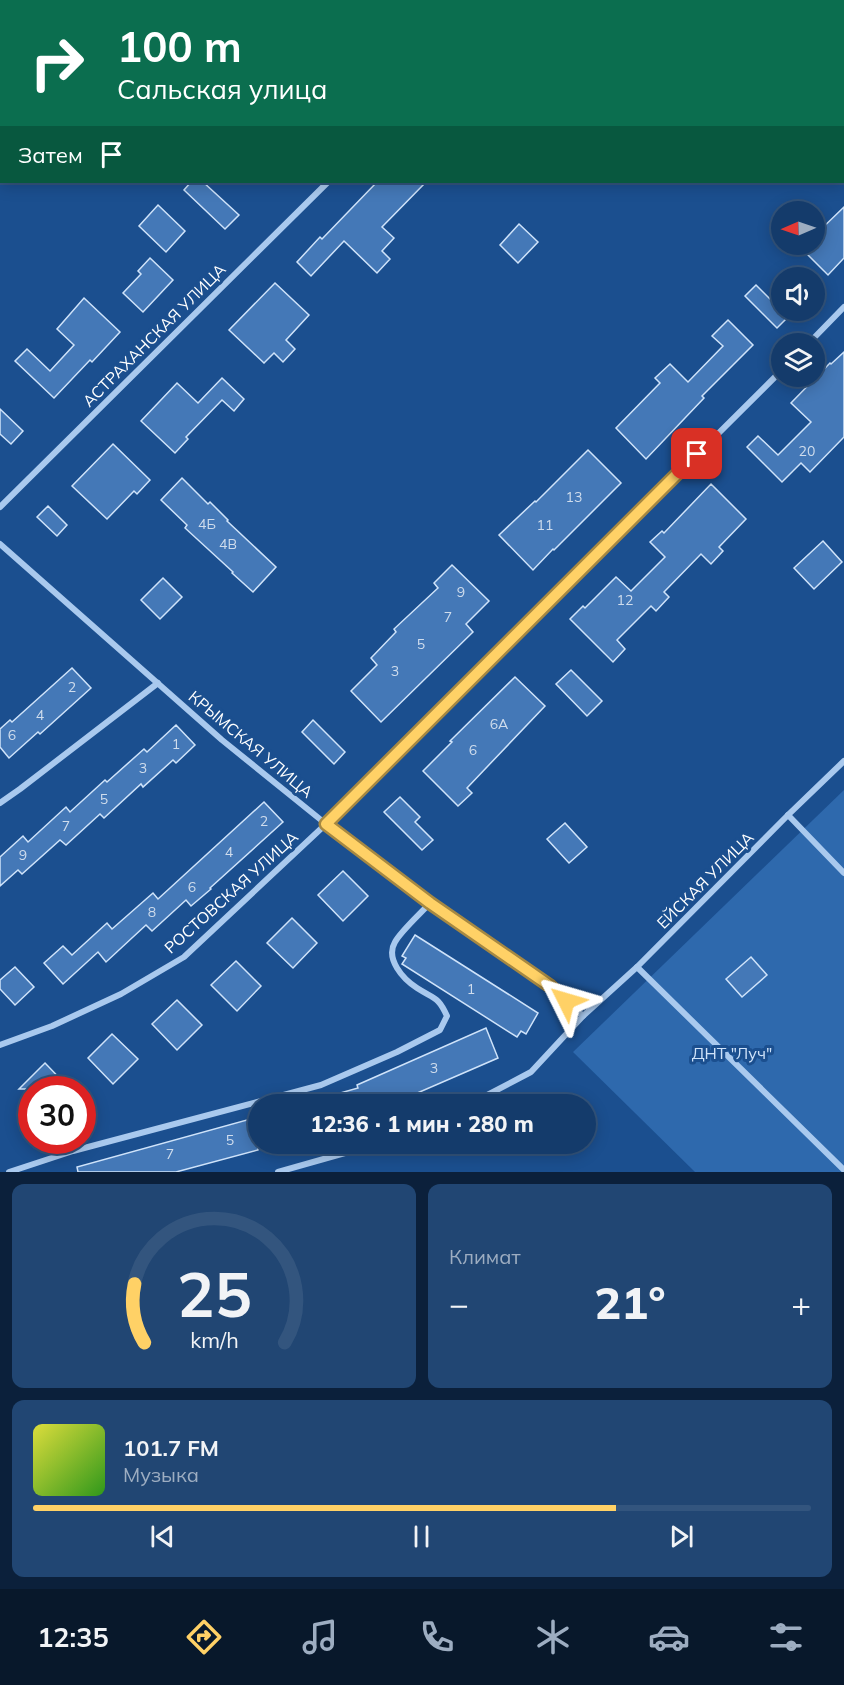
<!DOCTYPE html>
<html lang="ru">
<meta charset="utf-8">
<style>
body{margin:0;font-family:Mulish,sans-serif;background:#214673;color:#f1f3f6;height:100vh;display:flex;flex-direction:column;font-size:22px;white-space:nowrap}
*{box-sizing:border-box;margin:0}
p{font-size:20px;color:#9dadc1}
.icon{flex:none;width:33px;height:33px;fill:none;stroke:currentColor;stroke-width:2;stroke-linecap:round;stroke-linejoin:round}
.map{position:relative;height:1172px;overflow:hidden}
.panel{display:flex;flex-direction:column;gap:12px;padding:12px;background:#0b203b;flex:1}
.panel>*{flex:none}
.banner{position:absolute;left:0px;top:0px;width:844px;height:183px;box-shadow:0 3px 15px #0003,0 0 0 2px #33557e;background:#0b6e4f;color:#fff;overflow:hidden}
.needle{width:39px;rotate:268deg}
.tools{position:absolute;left:771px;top:201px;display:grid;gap:12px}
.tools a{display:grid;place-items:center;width:54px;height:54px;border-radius:50%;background:#143b6b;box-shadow:0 3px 15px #0003,0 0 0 2px #33557e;font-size:30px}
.speed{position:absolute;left:18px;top:1076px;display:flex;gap:12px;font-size:30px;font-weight:700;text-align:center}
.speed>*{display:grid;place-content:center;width:78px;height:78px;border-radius:50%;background:#143b6b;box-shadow:0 3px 15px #0003,0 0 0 2px #33557e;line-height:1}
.speed .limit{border:9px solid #d22;background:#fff;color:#111}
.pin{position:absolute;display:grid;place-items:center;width:51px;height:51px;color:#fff;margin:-26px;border-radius:12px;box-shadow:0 3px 9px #0006}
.me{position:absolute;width:66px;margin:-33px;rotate:310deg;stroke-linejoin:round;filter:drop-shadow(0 0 4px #0008)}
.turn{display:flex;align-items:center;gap:21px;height:126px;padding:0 18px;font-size:27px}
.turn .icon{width:78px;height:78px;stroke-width:2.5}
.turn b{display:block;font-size:42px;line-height:51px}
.then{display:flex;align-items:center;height:57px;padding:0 18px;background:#0003;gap:12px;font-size:22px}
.big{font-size:45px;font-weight:800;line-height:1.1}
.panel .card{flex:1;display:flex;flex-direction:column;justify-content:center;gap:9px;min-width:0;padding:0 21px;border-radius:12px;background:#214673}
.panel .dial{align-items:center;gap:0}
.dial svg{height:156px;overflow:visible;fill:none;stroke:#33557e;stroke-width:7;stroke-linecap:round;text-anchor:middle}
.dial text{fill:#f1f3f6;stroke:none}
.song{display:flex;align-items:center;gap:18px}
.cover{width:72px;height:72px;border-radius:9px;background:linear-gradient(135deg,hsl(60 70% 55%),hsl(110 70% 35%))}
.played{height:6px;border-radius:3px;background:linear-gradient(90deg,#ffd166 75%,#33557e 75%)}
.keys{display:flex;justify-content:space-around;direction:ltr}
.heat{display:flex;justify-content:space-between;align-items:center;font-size:33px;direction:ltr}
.panel .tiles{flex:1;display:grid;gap:12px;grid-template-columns:1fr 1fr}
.card:last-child{grid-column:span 2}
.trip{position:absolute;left:248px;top:1094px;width:348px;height:60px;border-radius:30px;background:#143b6b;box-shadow:0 3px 15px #0003,0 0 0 2px #33557e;font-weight:800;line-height:60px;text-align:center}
.menu{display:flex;height:96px;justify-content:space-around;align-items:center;background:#08182b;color:#9dadc1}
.menu .icon{width:42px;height:42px}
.menu .selected{color:#ffd166}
.menu b{font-size:27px;color:#f1f3f6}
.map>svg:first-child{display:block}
.green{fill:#2e69ad}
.building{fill:#4478b7;stroke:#cfe3fa;stroke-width:1.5}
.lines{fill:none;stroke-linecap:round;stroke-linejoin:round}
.street{stroke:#a9c9ee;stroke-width:6}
.route-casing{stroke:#a68842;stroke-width:15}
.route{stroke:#ffd166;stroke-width:10}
.labels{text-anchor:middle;stroke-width:6;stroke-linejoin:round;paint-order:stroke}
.number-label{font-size:14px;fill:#d0dded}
.street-label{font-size:16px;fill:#fff;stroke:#1b4f8f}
.park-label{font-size:16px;fill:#cfe3fa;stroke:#1b4f8f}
</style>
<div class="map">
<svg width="844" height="1172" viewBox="0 0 844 1172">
<rect width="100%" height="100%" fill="#1b4f8f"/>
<path class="green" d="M844,790V1172H695L573,1052Z"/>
<g class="building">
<path d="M191,182H203L239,215L225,229L184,190Z"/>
<path d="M377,182H426L382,227L394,238L382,251L390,259L377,273L344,241L311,276L297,262L320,237L322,239Z"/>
<path d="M158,205L185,231L166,252L139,226Z"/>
<path d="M844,207V258L828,275L797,244H814V236Z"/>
<path d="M519,224L538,242L518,263L500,245Z"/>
<path d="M150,258L173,280L143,312L123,293L141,274L138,271Z"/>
<path d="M275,283L309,315L286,340L295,349L283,362L274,353L264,363L229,330Z"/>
<path d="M756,285L788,317L777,328L745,296Z"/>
<path d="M84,298L120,332L92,362L90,360L54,398L15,361L27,349L50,371L74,345L57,329Z"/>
<path d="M728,320L753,345L702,396L704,398L646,459L616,428L660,383L655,378L670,364L688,382L723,346L712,336Z"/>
<path d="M844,352V437L810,472L801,463L782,482L747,447L758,436L778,455L811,422L791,403L830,363L831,364Z"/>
<path d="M222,378L244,399L234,411L222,400L186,437L188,439L175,453L141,421L177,383L198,403Z"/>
<path d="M0,409L23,431L11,444L0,434Z"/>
<path d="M113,444L150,480L137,494L134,491L107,519L72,486Z"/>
<path d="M588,450L621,483L554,550L553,549L533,570L499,535L535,501L536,502Z"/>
<path d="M182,478L208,504L210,502L228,520L227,521L276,567L253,592L232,573L233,572L185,528L187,525L161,500Z"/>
<path d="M711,484L746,519L719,547L723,551L711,564L701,554L664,592L669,597L656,611L651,606L617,640L625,649L613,662L570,619L583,606L585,608L616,577L631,591L665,557L650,542L662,531L664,533Z"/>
<path d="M48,506L67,525L57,536L37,517Z"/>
<path d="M823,541L842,562L814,589L794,568Z"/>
<path d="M452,565L489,601L466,624L473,632L381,722L351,691L377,665L371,658L396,632L394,629L438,588L434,583Z"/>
<path d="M163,578L182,597L160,619L141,600Z"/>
<path d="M72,668L91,688L40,734L38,732L9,758L0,747V729L10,720L12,722Z"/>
<path d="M571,670L602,701L587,716L556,684Z"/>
<path d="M515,677L545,706L467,788L472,793L458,806L423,771L452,742L450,741Z"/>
<path d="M313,720L345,752L334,764L302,732Z"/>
<path d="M176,725L195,745L176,763L173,760L143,787L141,784L104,818L100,814L66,845L60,840L22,874L18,870L0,886V857L23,836L28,842L66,807L70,812L105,780L107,782L144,749L147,752Z"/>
<path d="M400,797L420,817L415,822L433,840L422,850L384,812Z"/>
<path d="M264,802L283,822L210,888L211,889L191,906L186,900L152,931L146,925L106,962L98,952L63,984L44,963L63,946L72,955L107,923L112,929L153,893L158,899Z"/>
<path d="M565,823L587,847L569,863L547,839Z"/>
<path d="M343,871L368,896L343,921L318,895Z"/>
<path d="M292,918L317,943L293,968L267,943Z"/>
<path d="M415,935L538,1013L526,1034L521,1031L517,1037L402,964L406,958L402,956Z"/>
<path d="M751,957L767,975L742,997L726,979Z"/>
<path d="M236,961L261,986L237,1011L211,985Z"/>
<path d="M15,967L34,987L15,1005L0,989V980Z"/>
<path d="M177,1000L202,1025L177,1050L152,1024Z"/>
<path d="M486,1028L498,1058L392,1104H320L319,1099L358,1088L357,1085Z"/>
<path d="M112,1034L138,1059L113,1084L88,1058Z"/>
<path d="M45,1063L70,1089H19Z"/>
<path d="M258,1117V1150L176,1172H78L77,1167Z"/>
</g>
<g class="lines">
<g class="street">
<path d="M509,2L511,0"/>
<path d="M808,344L844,307"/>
<path d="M0,507L328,182"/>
<path d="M0,544L222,740L326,824L430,903L550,986L583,1016"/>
<path d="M0,803L20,789L158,683"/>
<path d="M788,815L844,873"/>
<path d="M637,967L844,1170"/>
<path d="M0,1045L52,1026L121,994L184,957L326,824L782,370"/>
<path d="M470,1104L531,1072L583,1016L637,967L788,815L844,761"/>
<path d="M9,1172L73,1151L321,1085L397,1052L440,1030L447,1016C438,996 434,999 417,988C403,979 385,959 395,942C401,931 421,913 430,903"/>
<path d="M278,1172L352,1151L372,1143"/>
</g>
</g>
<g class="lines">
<g class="route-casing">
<path id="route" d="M566,1001L550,986L430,903L326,824L697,454"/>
</g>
<use href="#route" class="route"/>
</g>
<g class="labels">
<g class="number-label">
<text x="807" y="456">20</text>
<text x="574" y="502">13</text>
<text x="207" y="529">4Б</text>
<text x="545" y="530">11</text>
<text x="228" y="549">4В</text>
<text x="461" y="597">9</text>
<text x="625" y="605">12</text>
<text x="448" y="622">7</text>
<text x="421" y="649">5</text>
<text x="395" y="676">3</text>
<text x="72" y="692">2</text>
<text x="40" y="720">4</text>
<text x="499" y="729">6А</text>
<text x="12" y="740">6</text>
<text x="176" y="749">1</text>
<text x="473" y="755">6</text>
<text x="143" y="773">3</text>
<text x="104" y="804">5</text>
<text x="264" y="826">2</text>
<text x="66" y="831">7</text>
<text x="229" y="857">4</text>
<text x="23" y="860">9</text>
<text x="192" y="892">6</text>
<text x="152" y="917">8</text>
<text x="471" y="994">1</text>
<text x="434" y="1073">3</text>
<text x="230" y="1145">5</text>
<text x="170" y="1159">7</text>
</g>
<g class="street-label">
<text transform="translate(154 335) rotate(-45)" y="6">АСТРАХАНСКАЯ УЛИЦА</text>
<text transform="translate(251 744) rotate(40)" y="6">КРЫМСКАЯ УЛИЦА</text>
<text transform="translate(705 880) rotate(-45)" y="6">ЕЙСКАЯ УЛИЦА</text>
<text transform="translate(231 892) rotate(-42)" y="6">РОСТОВСКАЯ УЛИЦА</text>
</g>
<g class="park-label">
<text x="732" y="1059">ДНТ "Луч"</text>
</g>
</g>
</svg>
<div class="tools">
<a><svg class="needle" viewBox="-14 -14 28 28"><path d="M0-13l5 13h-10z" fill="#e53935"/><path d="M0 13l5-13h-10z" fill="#9dadc1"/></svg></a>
<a><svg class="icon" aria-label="sound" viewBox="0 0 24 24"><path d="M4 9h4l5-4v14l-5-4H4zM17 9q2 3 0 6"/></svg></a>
<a><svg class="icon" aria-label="layers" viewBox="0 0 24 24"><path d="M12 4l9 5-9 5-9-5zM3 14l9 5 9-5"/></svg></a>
</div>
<div class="speed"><div class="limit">30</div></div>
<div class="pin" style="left:697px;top:454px;background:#d93025"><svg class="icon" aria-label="arrive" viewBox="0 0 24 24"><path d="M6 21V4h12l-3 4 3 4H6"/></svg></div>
<svg class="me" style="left:566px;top:1001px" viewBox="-20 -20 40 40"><path d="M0-17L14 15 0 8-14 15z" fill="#ffd166" stroke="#fff" stroke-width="4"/></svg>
<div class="trip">12:36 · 1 мин · 280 m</div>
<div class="banner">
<div class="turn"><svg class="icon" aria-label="right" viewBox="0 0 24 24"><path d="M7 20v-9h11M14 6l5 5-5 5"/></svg><div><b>100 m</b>Сальская улица</div></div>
<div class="then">Затем<svg class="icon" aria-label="arrive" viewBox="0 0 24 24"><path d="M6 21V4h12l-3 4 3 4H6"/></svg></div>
</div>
</div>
<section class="panel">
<div class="tiles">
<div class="card dial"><svg viewBox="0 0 100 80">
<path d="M14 69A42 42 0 1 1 86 69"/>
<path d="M14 69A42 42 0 0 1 9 39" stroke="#ffd166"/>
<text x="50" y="56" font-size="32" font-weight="700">25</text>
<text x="50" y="72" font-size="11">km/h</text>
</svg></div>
<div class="card"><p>Климат</p>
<div class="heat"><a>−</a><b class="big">21°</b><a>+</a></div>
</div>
<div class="card">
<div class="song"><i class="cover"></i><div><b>101.7 FM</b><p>Музыка</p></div></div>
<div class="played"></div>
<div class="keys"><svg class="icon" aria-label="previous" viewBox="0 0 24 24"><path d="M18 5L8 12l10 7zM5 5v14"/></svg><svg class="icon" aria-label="pause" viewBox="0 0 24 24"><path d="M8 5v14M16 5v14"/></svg><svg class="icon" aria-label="next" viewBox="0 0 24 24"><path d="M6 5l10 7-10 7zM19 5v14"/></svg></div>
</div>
</div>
</section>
<nav class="menu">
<b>12:35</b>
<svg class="icon selected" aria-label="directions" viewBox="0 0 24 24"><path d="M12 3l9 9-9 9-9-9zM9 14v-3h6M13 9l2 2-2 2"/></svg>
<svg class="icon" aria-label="music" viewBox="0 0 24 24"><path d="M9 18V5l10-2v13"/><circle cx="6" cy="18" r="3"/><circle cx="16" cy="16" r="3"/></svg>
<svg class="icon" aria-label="phone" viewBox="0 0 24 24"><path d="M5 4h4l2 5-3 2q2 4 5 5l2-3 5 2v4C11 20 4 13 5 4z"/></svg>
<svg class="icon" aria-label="climate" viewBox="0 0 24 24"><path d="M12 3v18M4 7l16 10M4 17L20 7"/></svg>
<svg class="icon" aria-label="car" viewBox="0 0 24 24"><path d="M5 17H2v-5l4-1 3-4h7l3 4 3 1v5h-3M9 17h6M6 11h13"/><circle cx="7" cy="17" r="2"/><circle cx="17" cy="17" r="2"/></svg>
<svg class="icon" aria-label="filters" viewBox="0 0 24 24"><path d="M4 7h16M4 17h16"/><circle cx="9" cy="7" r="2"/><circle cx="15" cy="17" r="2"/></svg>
</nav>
